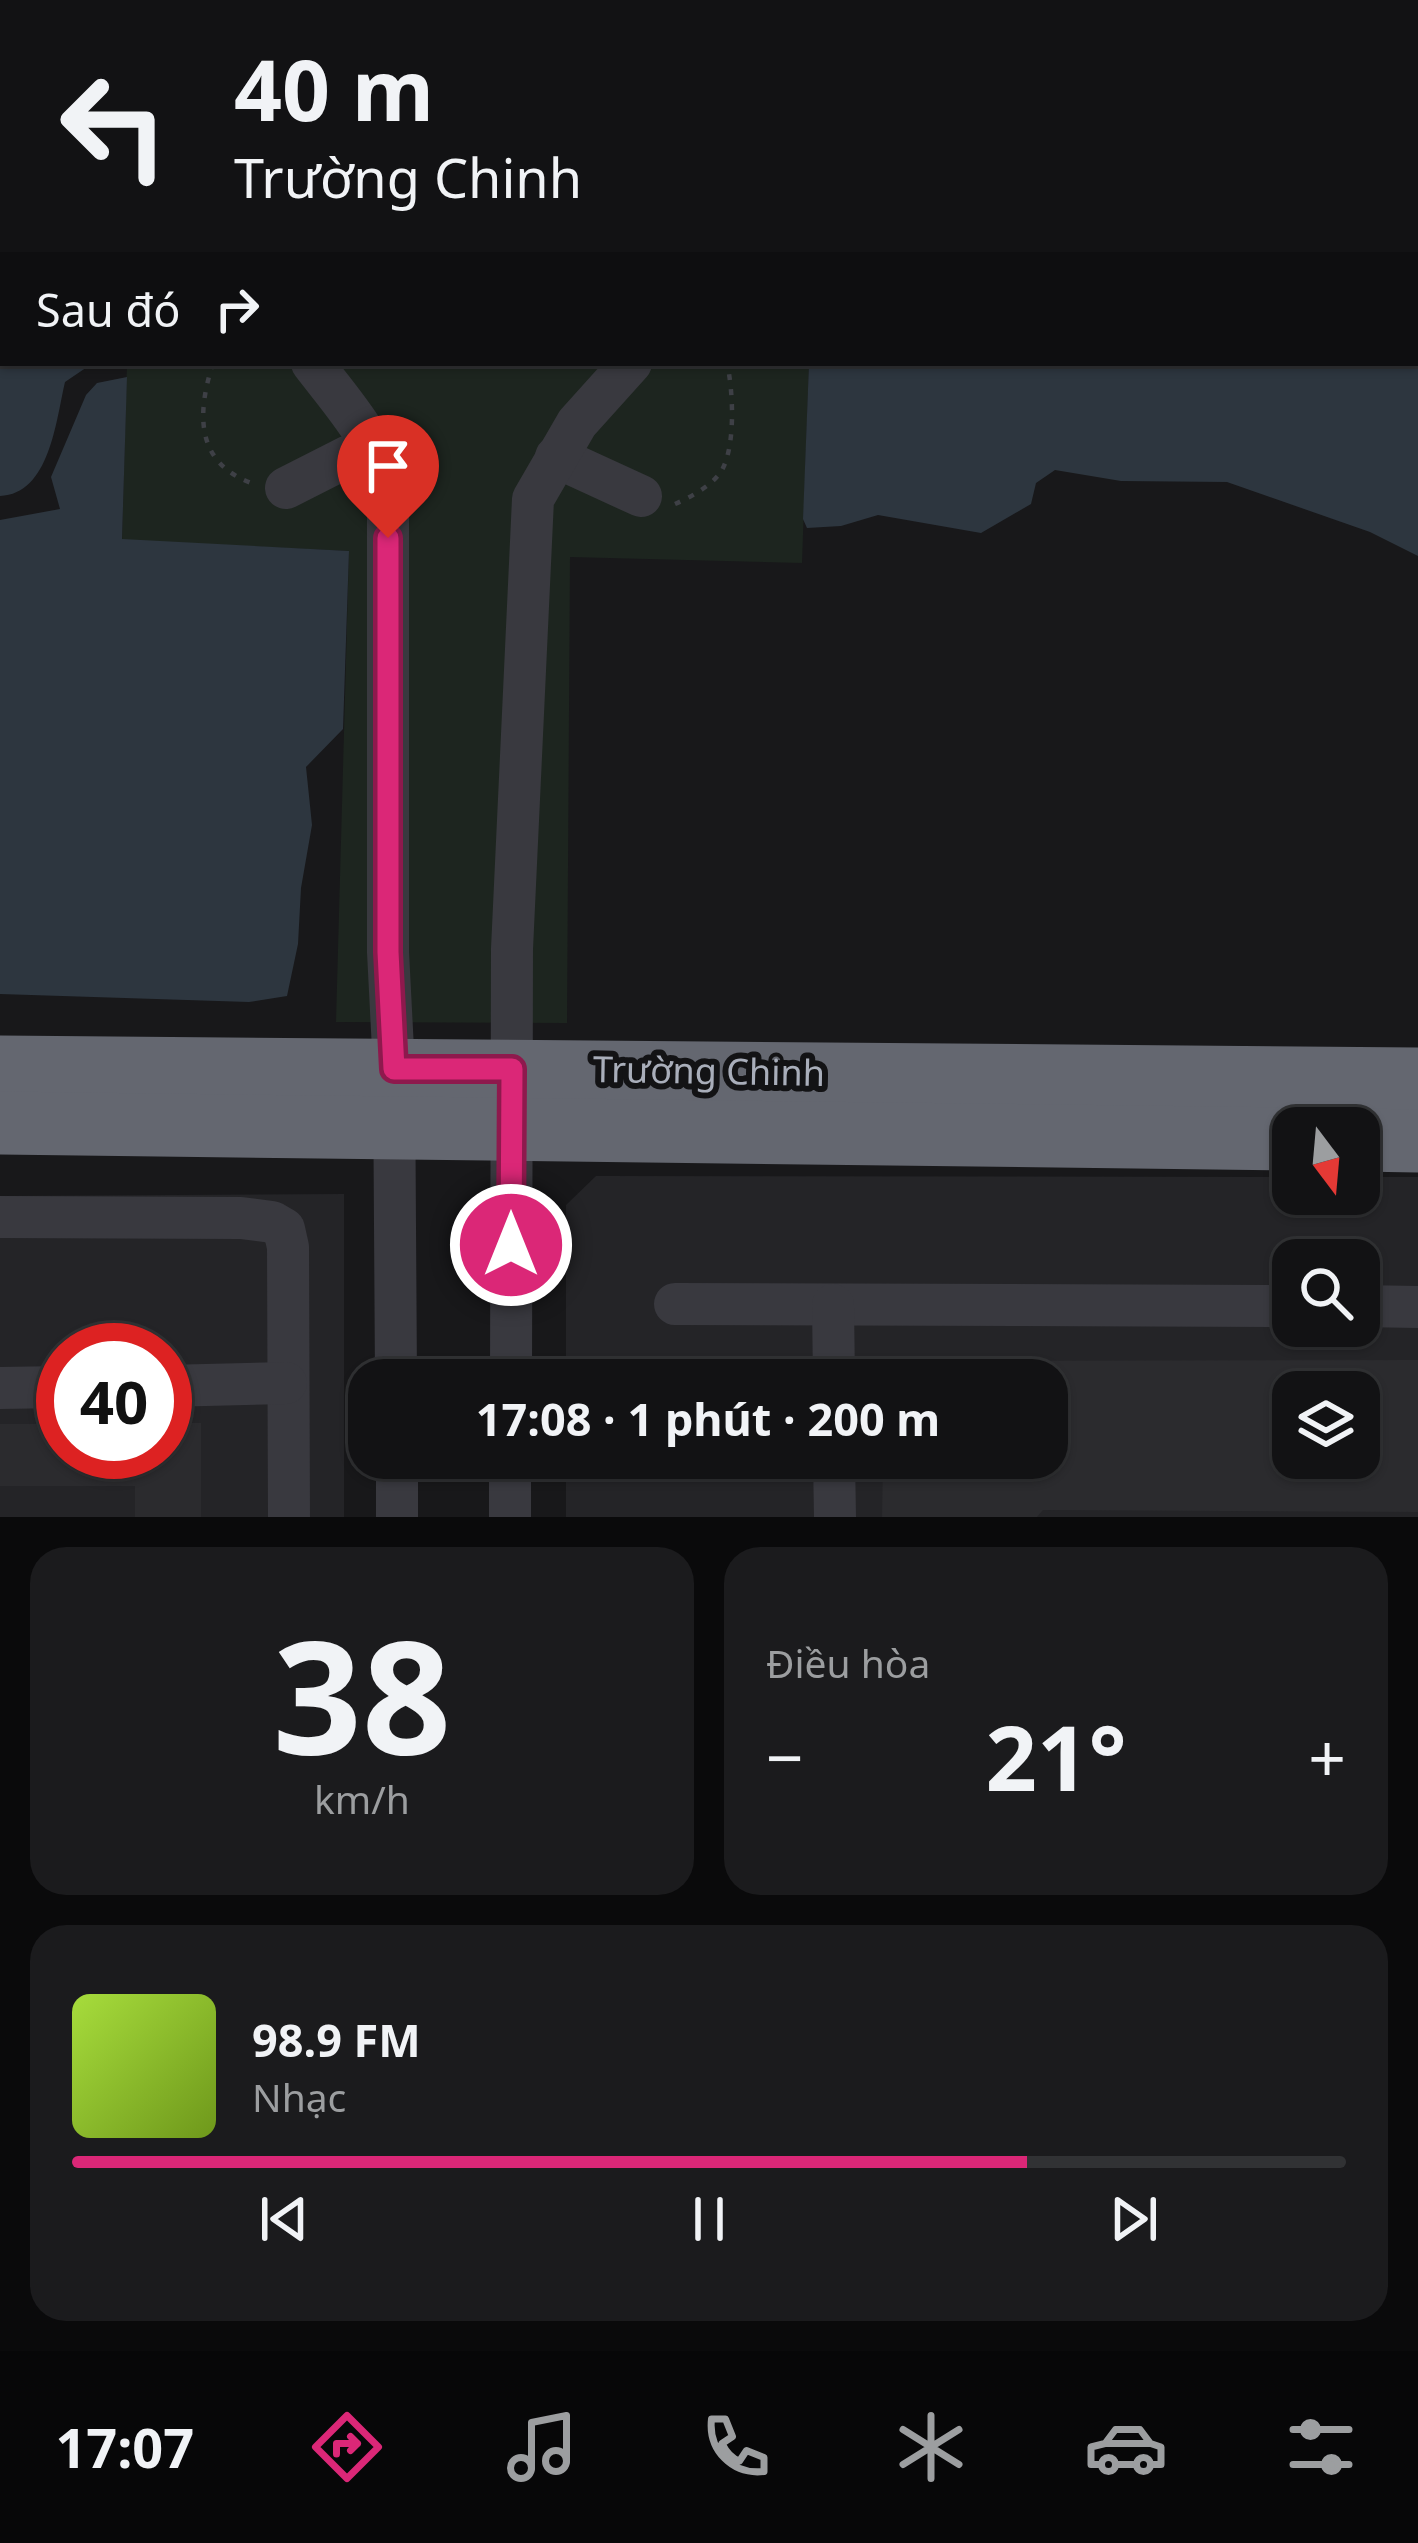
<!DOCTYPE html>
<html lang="vi">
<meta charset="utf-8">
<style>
body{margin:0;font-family:"Noto Sans",sans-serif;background:#1b1b1d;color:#f1f3f6;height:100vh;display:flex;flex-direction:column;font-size:45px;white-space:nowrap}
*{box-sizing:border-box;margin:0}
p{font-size:39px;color:#9c9ea0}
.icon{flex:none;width:66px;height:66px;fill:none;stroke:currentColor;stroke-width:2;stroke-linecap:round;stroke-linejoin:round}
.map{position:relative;height:1517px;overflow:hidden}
.drawer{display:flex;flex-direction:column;gap:30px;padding:30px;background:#0a0a0b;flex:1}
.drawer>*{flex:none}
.banner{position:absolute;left:0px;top:0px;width:1419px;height:366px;box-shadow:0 3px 9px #0004,0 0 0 3px #313234;background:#121214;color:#f1f3f6;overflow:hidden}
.needle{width:78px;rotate:164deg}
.buttons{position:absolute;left:1272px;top:1107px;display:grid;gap:24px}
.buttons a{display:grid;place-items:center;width:108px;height:108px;border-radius:24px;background:#121214;box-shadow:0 3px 9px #0004,0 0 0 3px #313234;font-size:60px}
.speed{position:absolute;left:36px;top:1323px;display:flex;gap:24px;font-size:60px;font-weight:700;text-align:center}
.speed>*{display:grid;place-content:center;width:156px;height:156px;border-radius:50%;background:#121214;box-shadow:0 3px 9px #0004,0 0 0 3px #313234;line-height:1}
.speed .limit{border:18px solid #d22;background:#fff;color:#111}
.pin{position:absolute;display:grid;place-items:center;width:102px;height:102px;color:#fff;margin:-123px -51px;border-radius:50% 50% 50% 0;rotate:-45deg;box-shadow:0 0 12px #0007}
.pin .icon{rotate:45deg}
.me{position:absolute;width:132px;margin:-66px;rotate:0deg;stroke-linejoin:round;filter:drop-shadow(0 0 9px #0008)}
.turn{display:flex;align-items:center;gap:42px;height:252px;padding:0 36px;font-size:54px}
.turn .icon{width:156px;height:156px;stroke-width:2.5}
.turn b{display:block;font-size:84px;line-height:102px}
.then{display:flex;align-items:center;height:114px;padding:0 36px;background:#0003;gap:24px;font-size:45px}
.big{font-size:90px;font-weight:700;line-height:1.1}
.drawer .widget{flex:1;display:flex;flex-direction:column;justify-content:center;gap:18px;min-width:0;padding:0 42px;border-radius:36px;background:#1b1b1d}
.drawer .dial{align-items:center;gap:0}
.dial b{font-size:156px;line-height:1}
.song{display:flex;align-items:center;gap:36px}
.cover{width:144px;height:144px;border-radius:18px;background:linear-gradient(135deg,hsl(80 70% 55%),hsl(80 70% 35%))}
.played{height:12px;border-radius:6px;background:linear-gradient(90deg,#db2777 75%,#313234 75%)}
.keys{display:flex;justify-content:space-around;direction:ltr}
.heat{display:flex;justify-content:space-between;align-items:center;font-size:66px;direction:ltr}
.drawer .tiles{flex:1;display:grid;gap:30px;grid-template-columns:1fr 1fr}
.widget:last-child{grid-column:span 2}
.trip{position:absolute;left:348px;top:1359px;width:720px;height:120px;border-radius:36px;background:#121214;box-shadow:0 3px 9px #0004,0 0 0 3px #313234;font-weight:700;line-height:120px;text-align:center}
.dock{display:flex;height:192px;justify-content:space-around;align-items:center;background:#070708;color:#9c9ea0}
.dock .icon{width:84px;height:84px}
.dock .current{color:#db2777}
.dock b{font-size:54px;color:#f1f3f6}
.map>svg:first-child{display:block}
.built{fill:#242427;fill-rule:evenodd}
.green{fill:#1d251f}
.water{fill:#2d363f}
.building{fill:#2b2b2e;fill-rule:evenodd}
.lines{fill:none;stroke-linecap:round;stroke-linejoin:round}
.path{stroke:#3e4046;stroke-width:4.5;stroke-dasharray:6 9;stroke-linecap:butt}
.minor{stroke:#39393f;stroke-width:42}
.highway{stroke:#646770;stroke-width:63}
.route-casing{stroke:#8e194d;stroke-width:30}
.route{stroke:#db2777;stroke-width:21}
.labels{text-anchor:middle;stroke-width:12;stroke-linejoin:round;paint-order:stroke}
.street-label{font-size:36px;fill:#a9aeba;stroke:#131315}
</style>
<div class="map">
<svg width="1418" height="1517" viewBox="0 0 1418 1517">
<rect width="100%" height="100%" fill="#18181a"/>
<g class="built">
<path d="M596,1176L1293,1177V1194H1359V1177H1418V1517H566V1458H1047V1380H566V1205ZM1293,1260H1359V1326H1293ZM1293,1392H1359V1458H1293Z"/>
<path d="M344,1194V1517H0V1196ZM63,1350H165V1452H63Z"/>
</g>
<path class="green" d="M127,363H809L802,563L570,557L567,1023L336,1022L349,551L122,540Z"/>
<g class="water">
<path d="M0,0H382L3,3V363H93L65,382C56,420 50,494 0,496Z"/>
<path d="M1058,0H1418V556L1370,532L1227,482L1121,481L1055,470L1036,483L1031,504L981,533L878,515L841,526L807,528L803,519L809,363H1416V3H1054Z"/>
<path d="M127,377L122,539L349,551L343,729L306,767L312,825L301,888L298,944L287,996L249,1002L0,994V520L60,509L51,477L86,395L97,383Z"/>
</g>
<g class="building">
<path d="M1418,1360V1512L1043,1510L1037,1517H882L883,1458H1047V1380H884L885,1361ZM1293,1392H1359V1458H1293Z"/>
<path d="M165,1423H201V1517H135V1486H0V1424H63V1452H165Z"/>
</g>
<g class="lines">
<g class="path">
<path d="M213,363C197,413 195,462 251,483"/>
<path d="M675,504C691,497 713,485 722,470C736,444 733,390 727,363"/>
</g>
<g class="minor">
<path d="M312,363C341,401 380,443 388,491V952L394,1069L396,1380"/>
<path d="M556,457L641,496"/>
<path d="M286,488L349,456L372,450"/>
<path d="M0,1217L241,1218L272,1222L284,1229L288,1247L289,1517"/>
<path d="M675,1304L1293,1306"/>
<path d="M833,1305L834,1380"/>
<path d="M1359,1306L1418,1307"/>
<path d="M511,1380L512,949L533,499L577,423L631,363"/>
<path d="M165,1386L286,1383"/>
<path d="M0,1388L63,1387"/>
<path d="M397,1458V1517"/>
<path d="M834,1458L835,1517"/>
<path d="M510,1517V1458"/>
</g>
<g class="highway">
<path d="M0,1067L1418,1079"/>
<path d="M0,1123L1293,1139"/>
<path d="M1359,1140L1418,1141"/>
</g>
</g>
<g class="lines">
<g class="route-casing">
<path id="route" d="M388,538V952L394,1069H512L511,1245"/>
</g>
<use href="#route" class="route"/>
</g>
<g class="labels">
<g class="street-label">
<text transform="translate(709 1071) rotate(1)" y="13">Trường Chinh</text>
</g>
</g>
</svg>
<div class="buttons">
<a><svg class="needle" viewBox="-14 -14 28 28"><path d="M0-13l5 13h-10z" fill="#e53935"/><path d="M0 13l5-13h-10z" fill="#9c9ea0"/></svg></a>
<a><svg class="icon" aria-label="search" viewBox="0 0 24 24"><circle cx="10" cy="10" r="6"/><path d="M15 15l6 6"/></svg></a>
<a><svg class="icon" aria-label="layers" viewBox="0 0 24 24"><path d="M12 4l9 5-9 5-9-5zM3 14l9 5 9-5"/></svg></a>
</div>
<div class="speed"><div class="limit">40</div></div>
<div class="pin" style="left:388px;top:538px;background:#d93025"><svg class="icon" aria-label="arrive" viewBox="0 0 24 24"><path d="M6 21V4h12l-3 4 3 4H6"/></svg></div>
<svg class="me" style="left:511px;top:1245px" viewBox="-20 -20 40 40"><circle r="17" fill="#db2777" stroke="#fff" stroke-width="3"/><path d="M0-11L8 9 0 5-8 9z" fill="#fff"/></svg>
<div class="trip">17:08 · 1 phút · 200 m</div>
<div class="banner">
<div class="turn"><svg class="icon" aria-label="left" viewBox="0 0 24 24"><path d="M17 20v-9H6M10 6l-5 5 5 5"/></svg><div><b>40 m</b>Trường Chinh</div></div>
<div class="then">Sau đó<svg class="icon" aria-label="right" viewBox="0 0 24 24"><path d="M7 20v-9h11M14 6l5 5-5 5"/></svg></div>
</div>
</div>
<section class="drawer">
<div class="tiles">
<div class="widget dial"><b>38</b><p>km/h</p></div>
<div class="widget"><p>Điều hòa</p>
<div class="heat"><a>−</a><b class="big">21°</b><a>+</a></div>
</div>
<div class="widget">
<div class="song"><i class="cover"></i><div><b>98.9 FM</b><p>Nhạc</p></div></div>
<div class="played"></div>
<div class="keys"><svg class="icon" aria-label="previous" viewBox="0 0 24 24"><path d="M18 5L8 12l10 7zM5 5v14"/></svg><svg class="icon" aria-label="pause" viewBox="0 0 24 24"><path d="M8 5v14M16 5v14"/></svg><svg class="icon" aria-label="next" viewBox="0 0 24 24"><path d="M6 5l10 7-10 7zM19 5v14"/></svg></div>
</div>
</div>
</section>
<nav class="dock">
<b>17:07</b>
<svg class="icon current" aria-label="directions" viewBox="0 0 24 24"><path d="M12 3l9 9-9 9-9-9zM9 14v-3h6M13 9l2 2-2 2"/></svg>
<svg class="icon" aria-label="music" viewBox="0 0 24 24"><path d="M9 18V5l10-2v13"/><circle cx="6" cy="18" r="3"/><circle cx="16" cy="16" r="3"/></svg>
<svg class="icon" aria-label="phone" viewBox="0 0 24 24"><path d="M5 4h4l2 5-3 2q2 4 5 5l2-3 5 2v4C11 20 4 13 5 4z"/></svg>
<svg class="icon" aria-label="climate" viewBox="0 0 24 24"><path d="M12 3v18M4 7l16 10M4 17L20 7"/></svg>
<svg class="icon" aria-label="car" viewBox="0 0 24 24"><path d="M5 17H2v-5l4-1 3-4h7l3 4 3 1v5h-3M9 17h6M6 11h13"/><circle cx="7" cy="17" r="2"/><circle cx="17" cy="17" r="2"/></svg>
<svg class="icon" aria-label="filters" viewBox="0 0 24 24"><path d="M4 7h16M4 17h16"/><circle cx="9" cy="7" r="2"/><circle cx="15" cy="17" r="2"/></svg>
</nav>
